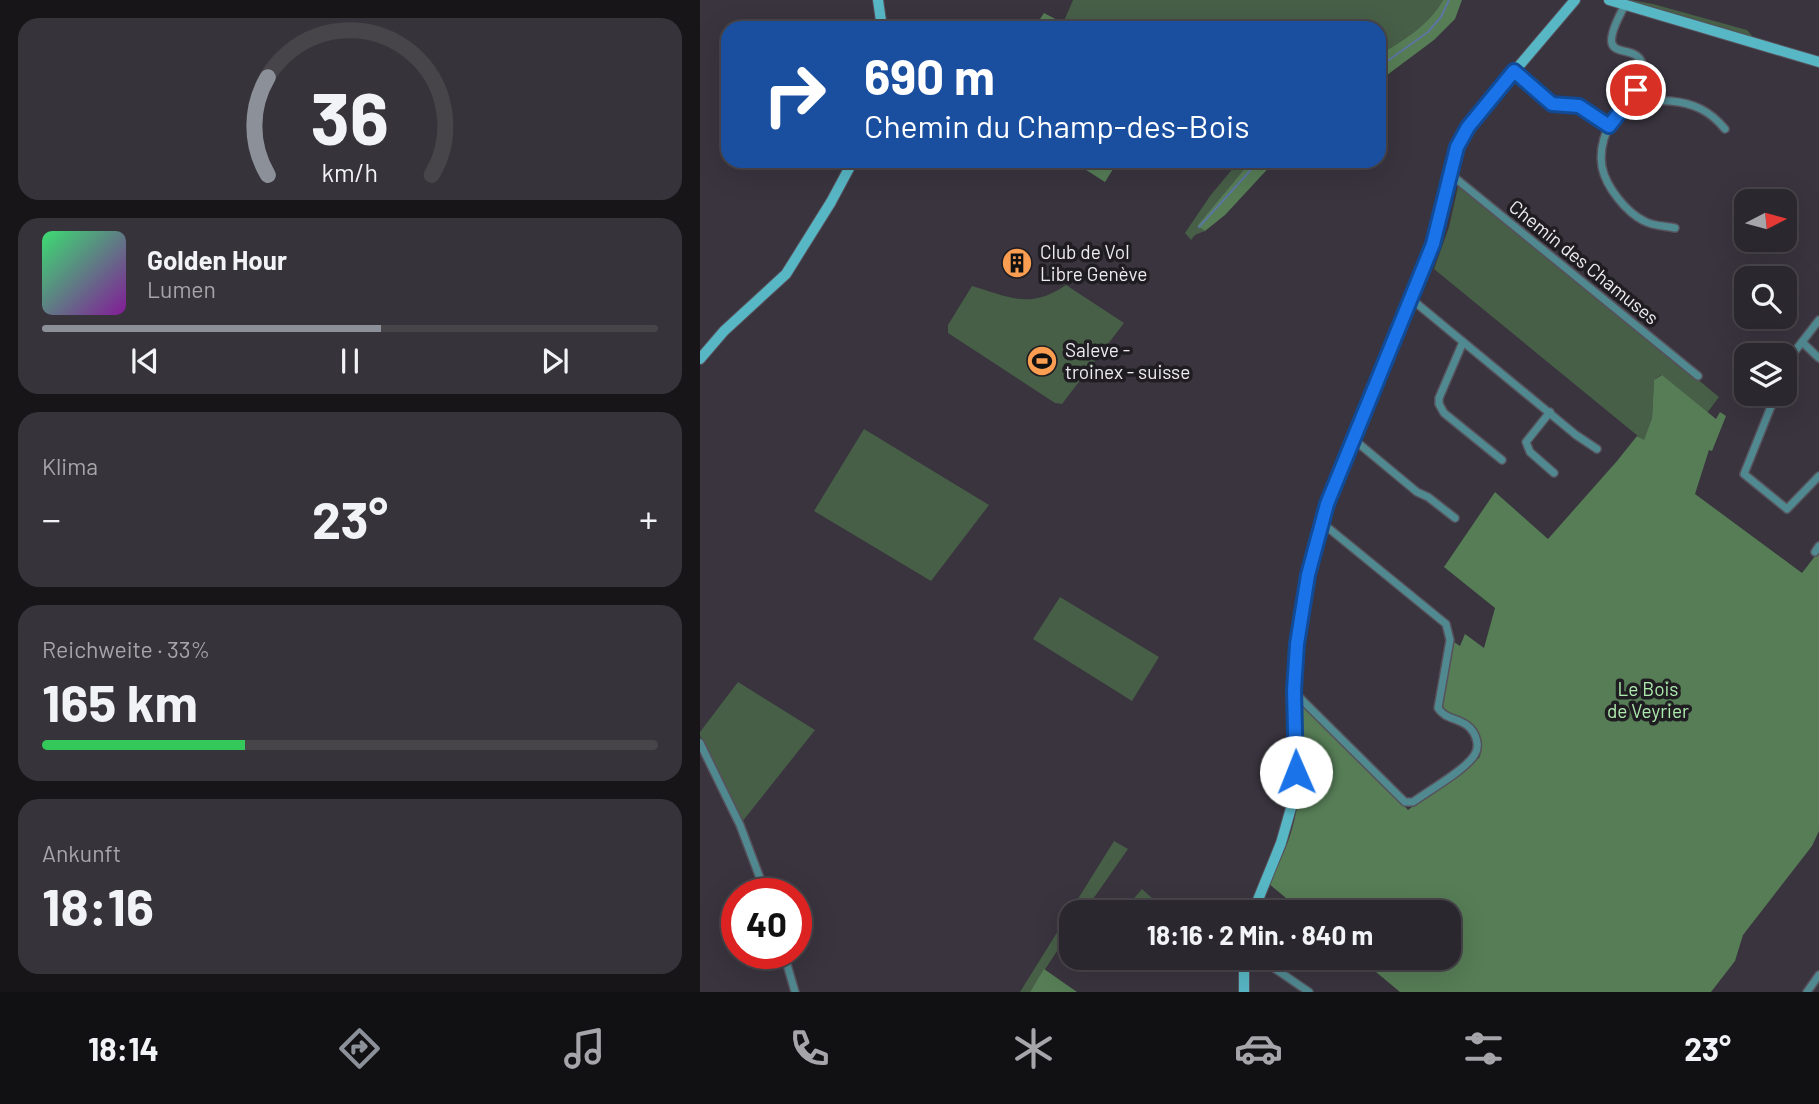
<!DOCTYPE html>
<html lang="de">
<meta charset="utf-8">
<style>
body{margin:0;font-family:Barlow,sans-serif;background:#37333a;color:#f1f3f6;height:100vh;display:flex;flex-direction:column;font-size:26px;white-space:nowrap}
*{box-sizing:border-box;margin:0}
p{font-size:23px;color:#a6a5aa}
.icon{flex:none;width:38px;height:38px;fill:none;stroke:currentColor;stroke-width:2;stroke-linecap:round;stroke-linejoin:round}
.map{position:relative;flex:1;overflow:hidden}
.side{display:flex;flex-direction:column;gap:18px;padding:18px;background:#181519;width:700px}
.side>*{flex:none}
.hud{position:absolute;left:21px;top:21px;width:665px;height:147px;border-radius:21px;box-shadow:0 7px 28px #0002,0 0 0 2px #47444a;background:#1a4fa0;color:#fff;overflow:hidden}
.needle{width:46px;rotate:84deg}
.controls{position:absolute;left:1034px;top:189px;display:grid;gap:14px}
.controls a{display:grid;place-items:center;width:63px;height:63px;border-radius:14px;background:#2b272e;box-shadow:0 7px 28px #0002,0 0 0 2px #47444a;font-size:35px}
.speed{position:absolute;left:21px;top:878px;display:flex;gap:14px;font-size:35px;font-weight:700;text-align:center}
.speed>*{display:grid;place-content:center;width:91px;height:91px;border-radius:50%;background:#2b272e;box-shadow:0 7px 28px #0002,0 0 0 2px #47444a;line-height:1}
.speed .limit{border:10px solid #d22;background:#fff;color:#111}
.pin{position:absolute;display:grid;place-items:center;width:60px;height:60px;color:#fff;margin:-30px;border:4px solid #fff;border-radius:50%;box-shadow:0 2px 7px #0007}
.me{position:absolute;width:77px;margin:-38px;rotate:359deg;stroke-linejoin:round;filter:drop-shadow(0 0 5px #0008)}
.turn{display:flex;align-items:center;gap:24px;height:147px;padding:0 28px;font-size:32px}
.turn .icon{width:91px;height:91px;stroke-width:2.5}
.turn b{display:block;font-size:49px;line-height:60px}
.big{font-size:52px;font-weight:700;line-height:1.1}
.side .card{flex:1;display:flex;flex-direction:column;justify-content:center;gap:10px;min-width:0;padding:0 24px;border-radius:21px;background:#37333a}
.side .dial{align-items:center;gap:0}
.dial svg{height:182px;overflow:visible;fill:none;stroke:#47444a;stroke-width:7;stroke-linecap:round;text-anchor:middle}
.dial text{fill:#f1f3f6;stroke:none}
.song{display:flex;align-items:center;gap:21px}
.cover{width:84px;height:84px;border-radius:10px;background:linear-gradient(135deg,hsl(140 70% 55%),hsl(290 70% 35%))}
.played{height:7px;border-radius:4px;background:linear-gradient(90deg,#8c9099 55%,#47444a 55%)}
.keys{display:flex;justify-content:space-around;direction:ltr}
.heat{display:flex;justify-content:space-between;align-items:center;font-size:38px;direction:ltr}
.charge{height:10px;border-radius:5px;background:linear-gradient(90deg,#34c759 33%,#47444a 0)}
.trip{position:absolute;left:359px;top:900px;width:402px;height:70px;border-radius:21px;background:#2b272e;box-shadow:0 7px 28px #0002,0 0 0 2px #47444a;font-weight:700;line-height:70px;text-align:center}
.tab-bar{display:flex;height:112px;justify-content:space-around;align-items:center;background:#111012;color:#a6a5aa}
.tab-bar .icon{width:49px;height:49px}
.tab-bar .on{color:#8c9099}
.tab-bar b{font-size:32px;color:#f1f3f6}
main{display:flex;flex:1;min-height:0}
.map>svg:first-child{display:block}
.green{fill:#475e47}
.forest{fill:#567d56}
.lines{fill:none;stroke-linecap:round;stroke-linejoin:round}
.stream{stroke:#5a76a1;stroke-width:2}
.street-casing{stroke:#56515b;stroke-width:10}
.secondary-casing{stroke:#56515b;stroke-width:12}
.street{stroke:#518991;stroke-width:7}
.secondary{stroke:#58b7c5;stroke-width:10}
.route-casing{stroke:#114b97;stroke-width:18}
.route{stroke:#1a73e8;stroke-width:12}
.labels{text-anchor:middle;stroke-width:7;stroke-linejoin:round;paint-order:stroke}
.poi-label{font-size:19px;fill:#eeebf1;stroke:#1f1d21;text-anchor:start}
.street-label{font-size:19px;fill:#eeebf1;stroke:#1f1d21}
.park-label{font-size:19px;fill:#aeebae;stroke:#1f1d21}
</style>
<main>
<section class="side">
<div class="card dial"><svg viewBox="0 0 100 80">
<path d="M14 69A42 42 0 1 1 86 69"/>
<path d="M14 69A42 42 0 0 1 14 26" stroke="#8c9099"/>
<text x="50" y="56" font-size="32" font-weight="700">36</text>
<text x="50" y="72" font-size="11">km/h</text>
</svg></div>
<div class="card">
<div class="song"><i class="cover"></i><div><b>Golden Hour</b><p>Lumen</p></div></div>
<div class="played"></div>
<div class="keys"><svg class="icon" aria-label="previous" viewBox="0 0 24 24"><path d="M18 5L8 12l10 7zM5 5v14"/></svg><svg class="icon" aria-label="pause" viewBox="0 0 24 24"><path d="M8 5v14M16 5v14"/></svg><svg class="icon" aria-label="next" viewBox="0 0 24 24"><path d="M6 5l10 7-10 7zM19 5v14"/></svg></div>
</div>
<div class="card"><p>Klima</p>
<div class="heat"><a>−</a><b class="big">23°</b><a>+</a></div>
</div>
<div class="card"><p>Reichweite · 33%</p><b class="big">165 km</b><div class="charge"></div></div>
<div class="card"><p>Ankunft</p><b class="big">18:16</b></div>
</section>
<div class="map">
<svg width="1119" height="992" viewBox="0 0 1119 992">
<rect width="100%" height="100%" fill="#39343e"/>
<g class="green">
<path d="M373,0H743C728,26 704,40 679,55V28H361Z"/>
<path d="M931,0L953,4L1047,30L1053,37L929,1Z"/>
<path d="M539,161H551L497,226L505,231L495,235L491,240L485,233L510,196Z"/>
<path d="M759,182L1019,397L1007,413L961,375L954,380L952,418L944,441L734,269L749,227Z"/>
<path d="M366,285L424,323L362,404L355,403L248,333V325L272,286C310,297 329,310 366,285Z"/>
<path d="M164,429L289,505L231,581L114,511Z"/>
<path d="M360,597L459,657L432,701L333,639Z"/>
<path d="M38,682L115,730L42,822L0,736V732Z"/>
<path d="M414,841L428,849L384,912H371V930L330,992H320Z"/>
<path d="M442,889L453,899L441,912H426L424,910Z"/>
</g>
<g class="forest">
<path d="M743,0H762L755,19L734,40L679,81V55C704,40 728,26 743,0Z"/>
<path d="M344,13L363,23L361,28H334Z"/>
<path d="M372,161H418L405,182Z"/>
<path d="M551,161H575L525,215L505,231L497,226Z"/>
<path d="M962,375L1016,419L1020,412L1026,416L1012,451L1009,450L995,494L1102,573L1119,551V831L1112,846L1043,935L1035,961L1011,992H700L658,957H749V912H603L569,884C577,866 587,848 592,829C604,788 601,747 600,705L608,708L667,766L708,810L779,758C785,747 778,728 767,720C761,716 752,714 745,711L742,704L754,642L760,646L765,634L784,648L795,608L744,567L795,492L848,539L917,461L937,436L944,440L952,418L954,380Z"/>
<path d="M344,969L377,992H330Z"/>
</g>
<g class="lines">
<g class="stream">
<path d="M679,67L728,32L741,17L749,0"/>
<path d="M499,227L559,161"/>
</g>
<g class="street-casing">
<g id="street">
<path d="M925,5C890,69 933,39 942,63C945,72 935,89 937,101"/>
<path d="M814,71L852,104L879,106L909,126"/>
<path d="M749,173L998,376"/>
<path d="M975,228C965,226 953,226 944,221C926,212 906,187 902,167C898,144 910,112 932,103C943,98 958,101 970,101C994,103 1010,111 1025,129"/>
<path d="M710,298L876,435L897,449"/>
<path d="M763,342L739,398V404L744,413L802,460"/>
<path d="M1102,342L1119,358"/>
<path d="M1085,371L1095,351L1119,320"/>
<path d="M1076,394L1044,474L1087,509L1119,476"/>
<path d="M850,412L826,442L830,452L854,473"/>
<path d="M652,438L717,492L728,497L755,518"/>
<path d="M1115,552L1119,546"/>
<path d="M595,693L705,802H713C728,791 767,769 775,754C780,746 776,734 770,728C761,718 745,720 738,708L750,640L746,624L621,522"/>
<path d="M0,743L40,825L66,894"/>
<path d="M84,954L95,992"/>
<path d="M558,957L609,992"/>
<path d="M1107,992L1119,975"/>
</g>
</g>
<g class="secondary-casing">
<g id="secondary">
<path d="M178,0L182,28"/>
<path d="M909,0L1119,62"/>
<path d="M0,359L24,331L86,274L131,202L153,161"/>
<path d="M553,912L581,843L591,808L596,772L594,690L598,644L608,575L621,522L640,466L732,244L754,155L760,140L773,120L875,0"/>
<path d="M544,992V957"/>
</g>
</g>
<use href="#street" class="street"/>
<use href="#secondary" class="secondary"/>
</g>
<g class="lines">
<g class="route-casing">
<path id="route" d="M596,772L594,690L597,644L608,575L627,504L733,244L757,147L768,127L814,71L852,104L879,106L909,126L924,107L937,101L936,90"/>
</g>
<use href="#route" class="route"/>
</g>
<defs>
<g id="building-disc" transform="scale(1.575)"><circle r="9.5" fill="#fb9e51" stroke="#1f1d21"/><path d="M-4-6H4V6H1V3H-1V6H-4ZM-2.5-4.3h1.7v1.8h-1.7ZM.8-4.3h1.7v1.8H.8ZM-2.5-1h1.7V.8h-1.7ZM.8-1h1.7V.8H.8Z" fill="#111"/></g>
<g id="stadium-disc" transform="scale(1.575)"><circle r="9.5" fill="#fb9e51" stroke="#1f1d21"/><path d="M0-5a6.5 5 0 1 0 0 10a6.5 5 0 1 0 0-10ZM-3.5-1.8h7v3.6h-7Z" fill="#111"/></g>
</defs>
<g fill-rule="evenodd">
<use href="#building-disc" x="317" y="263"/>
<use href="#stadium-disc" x="342" y="361"/>
</g>
<g class="labels">
<g class="poi-label">
<text x="340" y="259">Club de Vol<tspan x="340" dy="22">Libre Genève</tspan></text>
<text x="365" y="357">Saleve -<tspan x="365" dy="22">troinex - suisse</tspan></text>
</g>
<g class="street-label">
<text transform="translate(884 262) rotate(39)" y="7">Chemin des Chamuses</text>
</g>
<g class="park-label">
<text x="948" y="696">Le Bois<tspan x="948" dy="22">de Veyrier</tspan></text>
</g>
</g>
</svg>
<div class="controls">
<a><svg class="needle" viewBox="-14 -14 28 28"><path d="M0-13l5 13h-10z" fill="#e53935"/><path d="M0 13l5-13h-10z" fill="#a6a5aa"/></svg></a>
<a><svg class="icon" aria-label="search" viewBox="0 0 24 24"><circle cx="10" cy="10" r="6"/><path d="M15 15l6 6"/></svg></a>
<a><svg class="icon" aria-label="layers" viewBox="0 0 24 24"><path d="M12 4l9 5-9 5-9-5zM3 14l9 5 9-5"/></svg></a>
</div>
<div class="speed"><div class="limit">40</div></div>
<div class="pin" style="left:936px;top:90px;background:#d93025"><svg class="icon" aria-label="arrive" viewBox="0 0 24 24"><path d="M6 21V4h12l-3 4 3 4H6"/></svg></div>
<svg class="me" style="left:596px;top:772px" viewBox="-20 -20 40 40"><circle r="19" fill="#fff"/><path d="M0-13L10 11 0 6-10 11z" fill="#1a73e8"/></svg>
<div class="trip">18:16 · 2 Min. · 840 m</div>
<div class="hud">
<div class="turn"><svg class="icon" aria-label="right" viewBox="0 0 24 24"><path d="M7 20v-9h11M14 6l5 5-5 5"/></svg><div><b>690 m</b>Chemin du Champ-des-Bois</div></div>
</div>
</div>
</main>
<nav class="tab-bar">
<b>18:14</b>
<svg class="icon on" aria-label="directions" viewBox="0 0 24 24"><path d="M12 3l9 9-9 9-9-9zM9 14v-3h6M13 9l2 2-2 2"/></svg>
<svg class="icon" aria-label="music" viewBox="0 0 24 24"><path d="M9 18V5l10-2v13"/><circle cx="6" cy="18" r="3"/><circle cx="16" cy="16" r="3"/></svg>
<svg class="icon" aria-label="phone" viewBox="0 0 24 24"><path d="M5 4h4l2 5-3 2q2 4 5 5l2-3 5 2v4C11 20 4 13 5 4z"/></svg>
<svg class="icon" aria-label="climate" viewBox="0 0 24 24"><path d="M12 3v18M4 7l16 10M4 17L20 7"/></svg>
<svg class="icon" aria-label="car" viewBox="0 0 24 24"><path d="M5 17H2v-5l4-1 3-4h7l3 4 3 1v5h-3M9 17h6M6 11h13"/><circle cx="7" cy="17" r="2"/><circle cx="17" cy="17" r="2"/></svg>
<svg class="icon" aria-label="filters" viewBox="0 0 24 24"><path d="M4 7h16M4 17h16"/><circle cx="9" cy="7" r="2"/><circle cx="15" cy="17" r="2"/></svg>
<b>23°</b>
</nav>
